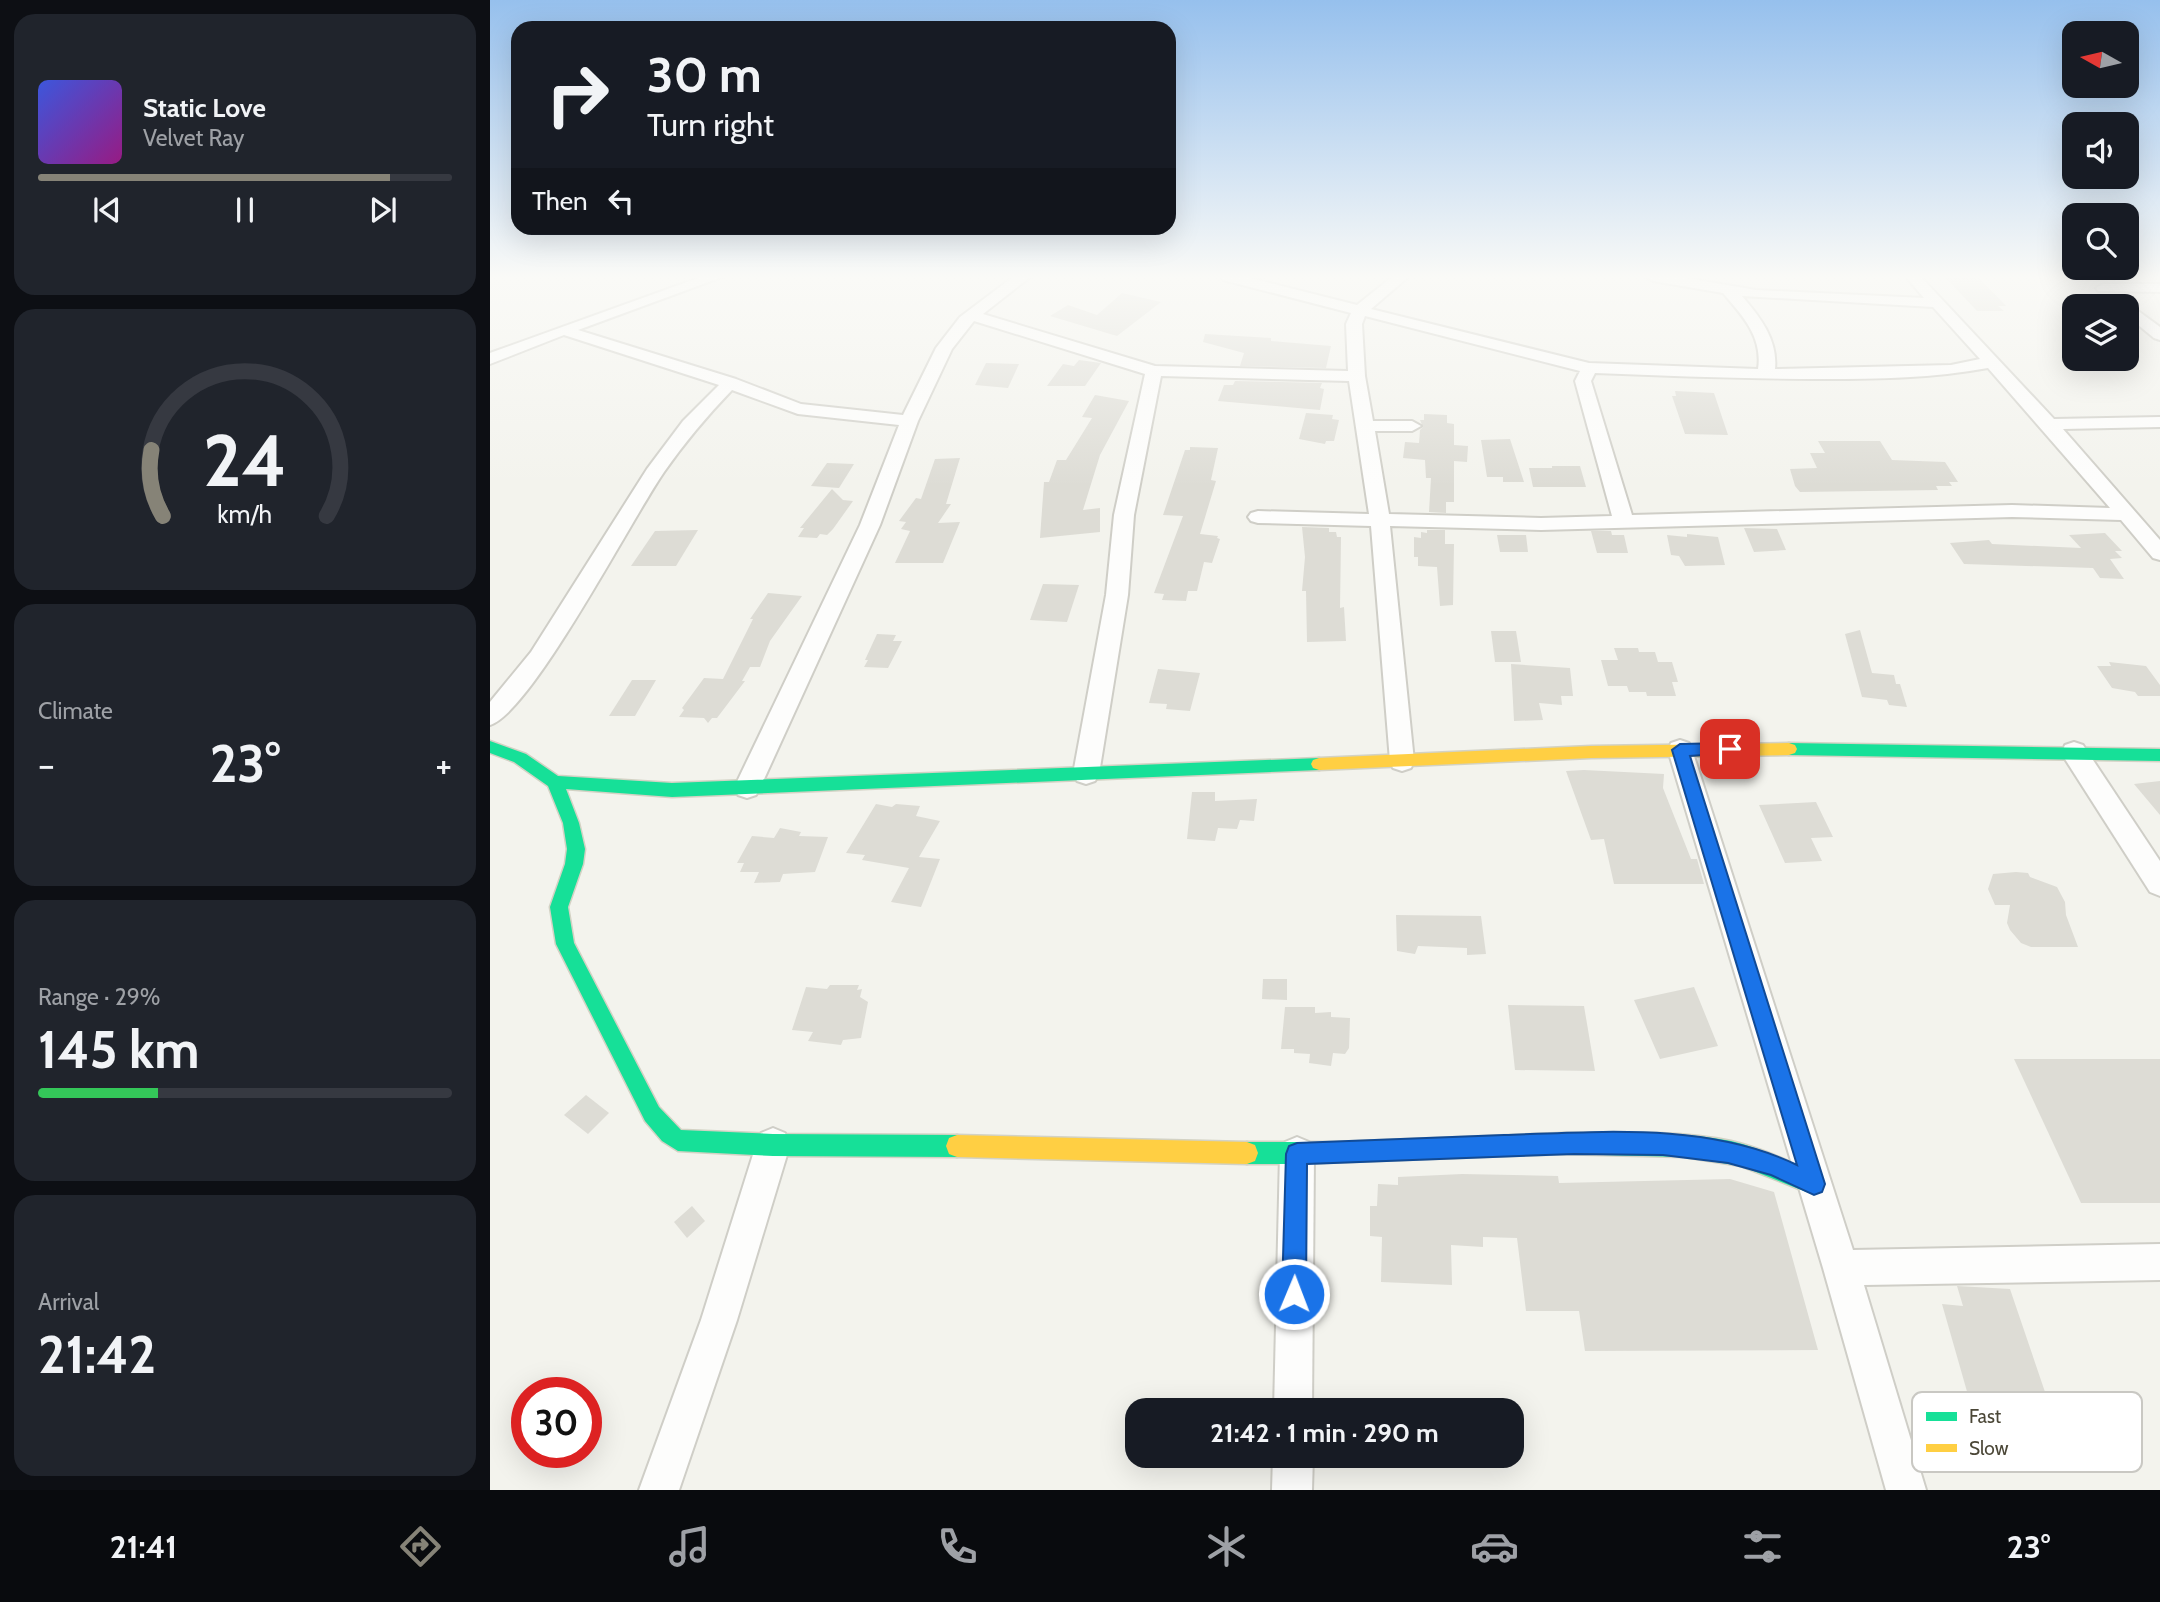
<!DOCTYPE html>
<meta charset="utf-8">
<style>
body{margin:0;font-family:Cabin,sans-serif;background:#20242c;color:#f1f3f6;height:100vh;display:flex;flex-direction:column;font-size:26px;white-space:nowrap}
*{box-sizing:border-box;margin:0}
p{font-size:23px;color:#9ea1a6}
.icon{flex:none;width:38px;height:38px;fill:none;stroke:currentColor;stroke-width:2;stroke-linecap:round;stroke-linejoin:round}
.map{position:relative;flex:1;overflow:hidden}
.panel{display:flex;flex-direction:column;gap:14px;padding:14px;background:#0d0f14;width:490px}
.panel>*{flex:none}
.top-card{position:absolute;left:21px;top:21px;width:665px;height:214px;border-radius:21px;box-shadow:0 7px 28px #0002;background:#171b24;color:#f1f3f6;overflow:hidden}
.needle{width:46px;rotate:278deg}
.buttons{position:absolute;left:1572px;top:21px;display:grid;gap:14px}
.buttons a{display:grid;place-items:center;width:77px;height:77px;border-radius:14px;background:#171b24;box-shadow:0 7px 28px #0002;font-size:35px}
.speed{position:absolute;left:21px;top:1377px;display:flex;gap:14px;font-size:35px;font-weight:700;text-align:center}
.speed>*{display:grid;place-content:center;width:91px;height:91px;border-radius:50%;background:#171b24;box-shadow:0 7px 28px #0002;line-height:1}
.speed .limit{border:10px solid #d22;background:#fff;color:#111}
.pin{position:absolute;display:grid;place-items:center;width:60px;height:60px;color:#fff;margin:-30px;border-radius:14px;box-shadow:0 4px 10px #0006}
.me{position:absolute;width:77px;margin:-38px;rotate:1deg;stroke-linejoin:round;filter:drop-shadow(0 0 5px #0008)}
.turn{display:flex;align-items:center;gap:24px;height:147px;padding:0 21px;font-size:32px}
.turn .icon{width:91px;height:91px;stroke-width:2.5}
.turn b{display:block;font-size:49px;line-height:60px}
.then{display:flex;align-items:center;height:66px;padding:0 21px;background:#0003;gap:14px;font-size:26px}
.big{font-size:52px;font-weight:800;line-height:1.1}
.panel .widget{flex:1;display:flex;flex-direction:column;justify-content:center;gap:10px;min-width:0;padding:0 24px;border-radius:21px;background:#20242c}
.panel .dial{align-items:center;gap:0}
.dial svg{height:182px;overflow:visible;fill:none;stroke:#363941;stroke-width:7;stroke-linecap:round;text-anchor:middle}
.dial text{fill:#f1f3f6;stroke:none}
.song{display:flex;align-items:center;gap:21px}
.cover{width:84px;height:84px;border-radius:10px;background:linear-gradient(135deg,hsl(230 70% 55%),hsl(310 70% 35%))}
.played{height:7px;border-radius:4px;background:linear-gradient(90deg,#868377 85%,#363941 85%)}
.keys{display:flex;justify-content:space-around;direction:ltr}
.heat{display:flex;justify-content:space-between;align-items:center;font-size:38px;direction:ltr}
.charge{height:10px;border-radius:5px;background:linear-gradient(90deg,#34c759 29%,#363941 0)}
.trip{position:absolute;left:635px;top:1398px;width:399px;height:70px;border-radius:21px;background:#171b24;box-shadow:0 7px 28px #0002;font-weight:800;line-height:70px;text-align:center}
.dock{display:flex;height:112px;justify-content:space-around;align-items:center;background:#090b0e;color:#9ea1a6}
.dock .icon{width:49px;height:49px}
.dock .selected{color:#868377}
.dock b{font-size:32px;color:#f1f3f6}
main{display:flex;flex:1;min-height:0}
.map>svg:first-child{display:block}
.building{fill:#dddcd5}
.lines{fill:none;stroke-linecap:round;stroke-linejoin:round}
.street-casing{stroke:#cfcec7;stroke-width:4}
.fast-casing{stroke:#d3d2c4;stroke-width:3}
.slow-casing{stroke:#d3d2c4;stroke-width:3}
.street{fill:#fdfdfc;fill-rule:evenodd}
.fast{fill:#16e098;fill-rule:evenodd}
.slow{fill:#ffcf43;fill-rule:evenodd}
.route{fill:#1a73e8;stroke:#114b97;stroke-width:2}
.key{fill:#fff;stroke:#c9c8c3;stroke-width:2}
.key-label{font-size:19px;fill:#4b4737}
</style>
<main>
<section class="panel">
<div class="widget">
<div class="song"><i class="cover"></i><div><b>Static Love</b><p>Velvet Ray</p></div></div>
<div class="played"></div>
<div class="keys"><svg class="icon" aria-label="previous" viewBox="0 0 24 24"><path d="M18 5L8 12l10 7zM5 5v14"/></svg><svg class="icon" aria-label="pause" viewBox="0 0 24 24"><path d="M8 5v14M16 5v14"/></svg><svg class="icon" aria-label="next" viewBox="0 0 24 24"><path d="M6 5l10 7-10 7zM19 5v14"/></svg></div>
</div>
<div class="widget dial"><svg viewBox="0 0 100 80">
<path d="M14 69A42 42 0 1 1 86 69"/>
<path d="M14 69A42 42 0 0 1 9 40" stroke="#868377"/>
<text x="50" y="56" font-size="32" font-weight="700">24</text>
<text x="50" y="72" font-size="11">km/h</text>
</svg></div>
<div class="widget"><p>Climate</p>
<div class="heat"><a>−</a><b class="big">23°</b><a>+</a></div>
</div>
<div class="widget"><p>Range · 29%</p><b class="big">145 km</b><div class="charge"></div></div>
<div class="widget"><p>Arrival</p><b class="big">21:42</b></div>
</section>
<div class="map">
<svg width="1670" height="1490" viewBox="0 0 1670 1490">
<rect width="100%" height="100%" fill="#f3f3ed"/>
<g class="building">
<path d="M1455,277H1488L1516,306H1508L1514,311H1487Z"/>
<path d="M632,293L671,302L627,336L560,316L578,305L607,315Z"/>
<path d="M715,334L781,338V341L841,346L836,368L750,366L754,353L713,342Z"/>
<path d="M589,360L611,363L595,386H557L573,364L584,366Z"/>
<path d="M496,363L529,364L518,388L485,385Z"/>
<path d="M745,381L832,383L830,388L834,389L830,410L728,401L734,385H743Z"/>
<path d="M1185,391L1224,393L1238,435L1195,434L1182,396H1186Z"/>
<path d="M605,395L639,401L610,455L593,510L610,508V532L550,538L554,482H559L567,460H576L602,418L592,417Z"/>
<path d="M816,413L843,415L842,419L849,420L844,441H836L835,444L809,439Z"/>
<path d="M934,414L957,415V423L964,424V445L978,446L977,462L964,461V502H956V513L939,512L941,478H936L935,460L913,458L915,442L929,443L930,430L933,427L930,420H934Z"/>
<path d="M1020,439L1034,482H1013V477H997L991,440Z"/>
<path d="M1328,441H1390L1402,460L1455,462L1468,482H1459L1462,486H1446L1448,490L1310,492L1305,486L1300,469L1327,468L1320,453H1335Z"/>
<path d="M700,447L728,448L721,480L726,481L710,534L728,536L727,538L730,539L722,563L714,562L707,591H698L696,601L672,600L674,594L664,593L693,516L673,515L695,450H700Z"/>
<path d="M470,458L456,504H461L448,523L470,522L453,563H405L420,531L411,529L416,522L409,521L426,498L431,499L445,459Z"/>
<path d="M337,463L364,464L349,488L321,486Z"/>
<path d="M1062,466H1090L1096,487H1043L1039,468H1062Z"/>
<path d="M342,489L353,500L363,501L343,529L337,535L330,534L327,538L308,537L314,528H310Z"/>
<path d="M812,527L839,528V532H846L847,537H851L850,608L854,607L856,641L817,642L816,591H812L815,557Z"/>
<path d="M1254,528L1287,529L1296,550L1264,552Z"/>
<path d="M208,530L186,566H141L165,531Z"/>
<path d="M937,530H955V544H964L963,605L950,606L947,567L928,566V557H924V537L931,538V532L937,533Z"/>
<path d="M1101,531H1121L1122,535H1134L1138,553H1107Z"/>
<path d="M1615,533L1632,551H1625L1632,558L1620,559L1634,579L1610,578L1603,568L1474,564L1460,543L1499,540L1502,544L1591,548L1579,535Z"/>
<path d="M1197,534L1228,537L1235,565L1195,566L1189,556L1181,555L1177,535L1197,537Z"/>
<path d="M1007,535H1036L1038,552H1010Z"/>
<path d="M553,584L589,585L577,622L540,620Z"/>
<path d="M278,593L312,596L280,641L270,667H260L252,681H255L227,718H222L218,723L214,718L189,717L194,710L192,708L214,678L233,679L263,619H260Z"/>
<path d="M1370,630L1382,673L1404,675L1406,684H1410L1417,707L1399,705L1397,700L1372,697L1355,634Z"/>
<path d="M1001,631H1026L1031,662H1005Z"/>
<path d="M387,634L406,635L403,641H412L398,668L374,667L378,660H375Z"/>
<path d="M1124,648H1148L1149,652H1165L1168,662H1182L1188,682H1182L1186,696H1157L1156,692H1139L1137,686H1118L1111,660H1128Z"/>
<path d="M1619,662L1656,666L1670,685V696H1648L1645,692L1622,688L1607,666H1621Z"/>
<path d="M1021,664L1080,668L1083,696H1071L1072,705L1049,703L1053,720L1024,721Z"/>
<path d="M668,669L710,673L700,711L676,709L677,704L659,703Z"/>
<path d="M142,680H166L145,716H119Z"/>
<path d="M1094,770L1174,774L1173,788L1201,859H1207L1214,884H1124L1114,839L1101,840L1076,771Z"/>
<path d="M1670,781V815L1644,784Z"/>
<path d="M702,792H725V801L767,799L764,821L750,820L747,829L728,828L725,841L697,839Z"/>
<path d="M1326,802L1343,837L1321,838L1332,861L1295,863L1269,805Z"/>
<path d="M386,804L402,807L406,804L430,806L426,816L450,821L429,857L450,859L431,907L401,902L419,868L372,860L375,855L356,853Z"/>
<path d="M290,828L311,832L309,836L338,837L325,872L293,874L290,882L264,883L269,872H250L254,863H247L262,836L284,838Z"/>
<path d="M1526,872L1538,873L1540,877L1567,887L1575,902L1576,915L1588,947H1541L1531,943L1520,930L1517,923L1520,905H1505L1498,889L1503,874Z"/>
<path d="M906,915L991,916L996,954L977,955V948L928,946L925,954L907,951Z"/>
<path d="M773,979H797V1000L772,999Z"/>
<path d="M340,985H369L367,990L372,989L370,997L378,1002L371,1038L353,1040L351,1045L318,1041L323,1032L302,1030L316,987L337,989Z"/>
<path d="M1204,987L1228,1046L1170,1059L1144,1000Z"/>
<path d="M1018,1005L1094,1006L1105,1071L1025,1070Z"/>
<path d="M795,1007H825V1013L841,1012V1017L860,1018L859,1048L855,1054L843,1053L841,1066L819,1063L820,1054L804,1053V1049H791Z"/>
<path d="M1524,1059H1670V1203H1591Z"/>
<path d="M96,1095L119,1113L98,1134L74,1115Z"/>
<path d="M972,1174L1068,1176L1069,1183L1240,1179L1284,1192L1328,1350L1095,1351L1089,1311H1036L1027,1238L993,1237V1247L961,1245L962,1285L891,1282L892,1237L880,1236V1206H887L888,1184L908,1185V1177Z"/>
<path d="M202,1206L215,1221L197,1238L184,1222Z"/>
<path d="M1467,1286L1520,1289L1571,1439L1488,1430L1452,1304L1473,1306Z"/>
</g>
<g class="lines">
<g class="street-casing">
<g id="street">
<path d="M211,277H232L88,330L246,379L311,404L413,415L446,348L470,317L523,277H540L493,314L665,366L858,371L856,324L861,313L733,280L731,277H756L867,305L902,277H918L881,309L1099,363L1268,369C1273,337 1252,315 1233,293L1163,281L1156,277H1190L1266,290L1434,298L1416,277H1431L1564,419L1670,417V427L1573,429L1670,540V560L1663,558L1631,520L1522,517L1051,530L900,526L924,761L921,768L912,771L903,768L900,761L881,526L768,523L761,521L758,517L761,513L768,511L879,514L859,381L671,376L644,515L638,595L609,774L605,781L596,784L587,781L583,774L616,595L624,515L655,374L484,321L462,349L428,421L390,525L270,788L266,795L257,798L248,795L244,788L370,525L409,425L308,414L242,390C217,416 195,442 174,472C142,518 42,712 0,725V702L41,652L157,469L193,421L229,385L74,335L0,364V353ZM1252,296L1443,307L1490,359L1461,365L1285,369C1288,340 1270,317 1252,296ZM875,316L1090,371L1085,381L1122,516L1051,518L899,514L885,431H922L931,426L922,421H883L875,376L872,324ZM1498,368L1620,508L1522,505L1142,515L1101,381L1105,373C1181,376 1257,379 1334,379C1389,379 1444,378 1498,368Z"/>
<path d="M1613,284H1670V292L1608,291L1606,288Z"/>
<path d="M1636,302L1670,327V340L1664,338L1636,315V306H1629Z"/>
<path d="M1190,740L1199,743L1202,750L1363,1250L1670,1244V1280L1374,1285L1436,1490H1396L1333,1268L1178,750L1181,743Z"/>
<path d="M1584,742L1593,745L1670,861V896L1660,892L1575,759L1572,752L1575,745Z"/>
<path d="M283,1128L295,1133L300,1145L247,1320L189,1490H149L211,1320L266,1145L271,1133Z"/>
<path d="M807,1137L819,1142L824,1154L822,1410H784L790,1154L795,1142Z"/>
<path d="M783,1456H823L822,1490H782Z"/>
</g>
</g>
<g class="fast-casing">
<g id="fast">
<path d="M0,741L36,754L68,776L182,783L829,758L835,760L837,764L835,768L829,770L182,797L76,789L89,823L95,849L93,864L78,907L84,943L169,1107L191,1130L283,1134L467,1135L475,1138L478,1146L475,1154L467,1157L283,1156L188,1151L172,1141L155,1121L66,944L60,907L75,864L77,849L73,823L58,786L24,762L0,753Z"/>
<path d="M1299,743L1670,749V761L1299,755L1293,753L1291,749L1293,745Z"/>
<path d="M1073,1133C1128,1133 1186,1130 1241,1141C1272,1148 1302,1163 1332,1176L1335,1184L1332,1192L1324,1195L1251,1166L1194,1157L1073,1154L802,1164H757L749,1161L746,1153L749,1145L757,1142H847Z"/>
</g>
</g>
<g class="slow-casing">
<g id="slow">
<path d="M1299,743L1305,745L1307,749L1305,753L1299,755L1101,758L829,770L823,768L821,764L823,760L829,758L1101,746Z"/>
<path d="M467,1135L757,1142L765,1145L768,1153L765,1161L757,1164L467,1157L459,1154L456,1146L459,1138Z"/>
</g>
</g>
<use href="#street" class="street"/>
<use href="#fast" class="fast"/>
<use href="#slow" class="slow"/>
</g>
<linearGradient id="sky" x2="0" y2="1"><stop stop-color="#96c0ed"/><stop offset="0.57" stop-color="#fafaf7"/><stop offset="1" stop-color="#fafaf7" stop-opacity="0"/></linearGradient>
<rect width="1670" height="486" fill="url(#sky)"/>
<path class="route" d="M1240,743L1248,749L1246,753L1200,756L1335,1184L1332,1192L1324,1195L1281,1175L1238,1163L1173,1155L1084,1154L817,1164L816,1294L812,1302L804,1306L796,1302L792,1294L796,1154L799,1146L807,1143C876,1140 945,1138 1014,1135C1110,1132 1218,1122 1307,1165L1182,750L1190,744Z"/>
<rect x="1422" y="1392" width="230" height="80" rx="10" class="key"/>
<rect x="1436" y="1412" width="31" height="9" fill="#16e098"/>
<rect x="1436" y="1444" width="31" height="8" fill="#ffcf43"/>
<g class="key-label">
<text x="1479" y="1423">Fast</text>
<text x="1479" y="1455">Slow</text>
</g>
</svg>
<div class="buttons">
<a><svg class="needle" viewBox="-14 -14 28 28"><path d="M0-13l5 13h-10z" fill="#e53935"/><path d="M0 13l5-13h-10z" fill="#9ea1a6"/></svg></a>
<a><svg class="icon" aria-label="sound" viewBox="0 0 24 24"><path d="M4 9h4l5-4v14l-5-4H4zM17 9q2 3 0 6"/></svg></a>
<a><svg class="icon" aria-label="search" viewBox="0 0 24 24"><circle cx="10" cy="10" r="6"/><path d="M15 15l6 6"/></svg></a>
<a><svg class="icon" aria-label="layers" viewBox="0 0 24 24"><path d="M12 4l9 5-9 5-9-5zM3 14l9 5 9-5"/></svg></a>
</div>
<div class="speed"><div class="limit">30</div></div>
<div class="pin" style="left:1240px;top:749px;background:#d93025"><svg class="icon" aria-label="arrive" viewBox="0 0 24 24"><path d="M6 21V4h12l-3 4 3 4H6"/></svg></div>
<svg class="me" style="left:804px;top:1294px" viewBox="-20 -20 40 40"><circle r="17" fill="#1a73e8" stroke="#fff" stroke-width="3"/><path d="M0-11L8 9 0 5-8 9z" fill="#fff"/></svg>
<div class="trip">21:42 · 1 min · 290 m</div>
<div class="top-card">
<div class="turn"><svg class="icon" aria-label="right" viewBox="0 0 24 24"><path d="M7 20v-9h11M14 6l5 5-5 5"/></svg><div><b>30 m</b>Turn right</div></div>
<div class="then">Then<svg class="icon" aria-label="left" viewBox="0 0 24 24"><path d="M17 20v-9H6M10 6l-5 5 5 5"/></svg></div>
</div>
</div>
</main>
<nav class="dock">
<b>21:41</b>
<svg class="icon selected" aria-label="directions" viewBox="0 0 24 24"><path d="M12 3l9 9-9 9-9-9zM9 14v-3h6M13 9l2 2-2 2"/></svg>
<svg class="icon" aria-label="music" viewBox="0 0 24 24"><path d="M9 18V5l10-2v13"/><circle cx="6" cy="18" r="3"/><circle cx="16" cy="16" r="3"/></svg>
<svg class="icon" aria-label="phone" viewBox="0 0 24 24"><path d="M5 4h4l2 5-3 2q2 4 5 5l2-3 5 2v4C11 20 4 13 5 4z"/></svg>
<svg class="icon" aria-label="climate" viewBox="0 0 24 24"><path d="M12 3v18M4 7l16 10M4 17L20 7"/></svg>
<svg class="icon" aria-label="car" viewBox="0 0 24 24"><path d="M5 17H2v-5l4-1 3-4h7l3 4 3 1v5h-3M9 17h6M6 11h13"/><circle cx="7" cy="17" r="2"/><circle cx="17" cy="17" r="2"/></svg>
<svg class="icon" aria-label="filters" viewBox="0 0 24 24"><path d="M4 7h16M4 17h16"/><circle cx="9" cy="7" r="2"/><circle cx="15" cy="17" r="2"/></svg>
<b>23°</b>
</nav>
